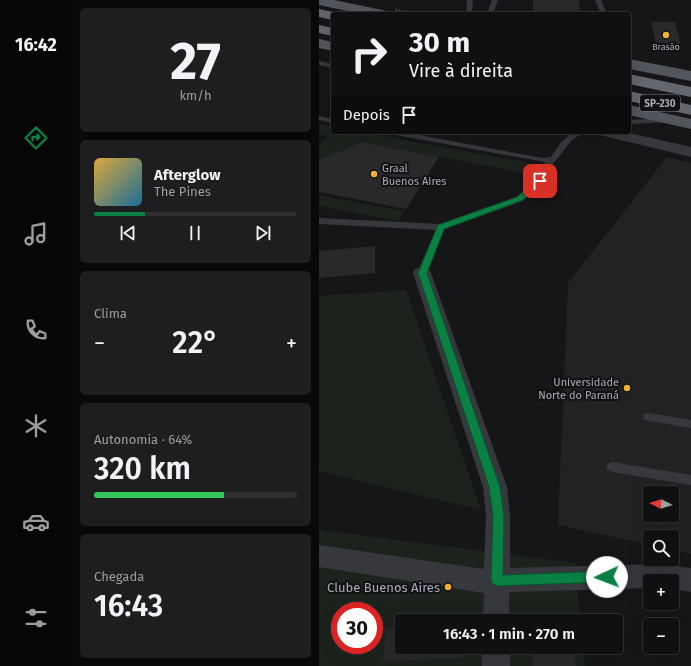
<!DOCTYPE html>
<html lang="pt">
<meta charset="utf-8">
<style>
body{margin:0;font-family:"Fira Sans",sans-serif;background:#1e1e20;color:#f1f3f6;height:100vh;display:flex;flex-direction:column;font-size:15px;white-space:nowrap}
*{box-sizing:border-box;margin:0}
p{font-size:13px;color:#9c9d9f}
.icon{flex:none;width:22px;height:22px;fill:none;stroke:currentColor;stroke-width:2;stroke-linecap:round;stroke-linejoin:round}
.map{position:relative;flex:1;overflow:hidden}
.side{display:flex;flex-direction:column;gap:8px;padding:8px;background:#09090a;width:247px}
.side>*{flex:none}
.banner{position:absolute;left:12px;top:12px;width:300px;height:122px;border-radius:4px;box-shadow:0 4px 16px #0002,0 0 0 1px #303032;background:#101012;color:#f1f3f6;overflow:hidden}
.needle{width:26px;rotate:275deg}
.controls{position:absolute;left:324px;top:486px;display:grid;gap:8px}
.controls a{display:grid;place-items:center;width:36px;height:36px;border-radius:4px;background:#101012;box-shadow:0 4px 16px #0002,0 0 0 1px #303032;font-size:20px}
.speed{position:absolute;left:12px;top:602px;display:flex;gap:8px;font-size:20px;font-weight:700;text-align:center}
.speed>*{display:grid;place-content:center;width:52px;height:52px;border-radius:50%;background:#101012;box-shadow:0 4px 16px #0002,0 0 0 1px #303032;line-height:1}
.speed .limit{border:6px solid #d22;background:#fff;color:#111}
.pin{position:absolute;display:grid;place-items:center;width:34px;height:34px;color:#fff;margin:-17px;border-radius:8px;box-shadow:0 2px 6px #0006}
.me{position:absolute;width:44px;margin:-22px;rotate:268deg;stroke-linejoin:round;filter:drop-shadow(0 0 3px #0008)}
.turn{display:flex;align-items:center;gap:14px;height:84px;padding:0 12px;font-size:18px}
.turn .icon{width:52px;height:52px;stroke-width:2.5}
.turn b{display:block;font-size:28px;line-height:34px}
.then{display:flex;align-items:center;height:38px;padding:0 12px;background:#0003;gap:8px;font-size:15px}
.big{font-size:30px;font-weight:600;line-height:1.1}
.side .widget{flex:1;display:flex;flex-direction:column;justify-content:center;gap:6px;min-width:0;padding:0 14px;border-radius:6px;background:#1e1e20}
.side .dial{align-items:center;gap:0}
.dial b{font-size:52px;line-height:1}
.song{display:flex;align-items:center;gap:12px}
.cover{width:48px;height:48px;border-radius:6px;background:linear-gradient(135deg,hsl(40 70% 55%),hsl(200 70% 35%))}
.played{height:4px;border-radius:2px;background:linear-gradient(90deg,#0b8043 25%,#303032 25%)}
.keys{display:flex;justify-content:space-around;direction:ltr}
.heat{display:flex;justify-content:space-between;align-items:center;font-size:22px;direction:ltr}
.charge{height:6px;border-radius:3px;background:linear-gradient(90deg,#34c759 64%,#303032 0)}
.trip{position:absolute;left:76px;top:614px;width:228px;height:40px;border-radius:4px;background:#101012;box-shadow:0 4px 16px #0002,0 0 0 1px #303032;font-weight:600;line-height:40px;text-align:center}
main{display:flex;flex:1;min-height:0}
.dock{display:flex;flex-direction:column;width:72px;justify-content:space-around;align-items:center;background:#060607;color:#9c9d9f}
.dock .icon{width:28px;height:28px}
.dock .active{color:#0b8043}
.dock b{font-size:18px;color:#f1f3f6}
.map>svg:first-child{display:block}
.built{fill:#222225;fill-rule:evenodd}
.green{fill:#1c231d;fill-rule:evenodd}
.building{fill:#29292c}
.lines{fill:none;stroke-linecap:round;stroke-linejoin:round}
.path{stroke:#3d3f44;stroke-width:2;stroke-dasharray:1.5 2;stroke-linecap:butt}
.service{fill:#37383d;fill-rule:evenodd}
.minor{fill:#37383d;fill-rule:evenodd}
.primary{fill:#53555c;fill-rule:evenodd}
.motorway{fill:#63666e;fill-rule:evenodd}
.route{fill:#0b8043;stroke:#07532c}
.poi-dot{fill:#f2b134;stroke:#111113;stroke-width:1.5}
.labels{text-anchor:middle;stroke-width:4;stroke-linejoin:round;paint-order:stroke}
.far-poi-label{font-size:9px;fill:#a8adb8;stroke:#111113}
.shield{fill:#111113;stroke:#7b7e86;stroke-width:1}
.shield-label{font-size:10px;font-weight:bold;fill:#a8adb8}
.poi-label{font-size:11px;fill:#a8adb8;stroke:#111113;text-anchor:start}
.near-poi-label{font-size:13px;fill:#a8adb8;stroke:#111113;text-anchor:end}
</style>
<main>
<nav class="dock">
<b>16:42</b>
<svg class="icon active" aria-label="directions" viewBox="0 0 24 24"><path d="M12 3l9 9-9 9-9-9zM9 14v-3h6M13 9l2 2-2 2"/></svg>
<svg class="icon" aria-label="music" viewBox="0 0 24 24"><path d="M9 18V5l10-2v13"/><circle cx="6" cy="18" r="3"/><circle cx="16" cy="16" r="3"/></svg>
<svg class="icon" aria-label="phone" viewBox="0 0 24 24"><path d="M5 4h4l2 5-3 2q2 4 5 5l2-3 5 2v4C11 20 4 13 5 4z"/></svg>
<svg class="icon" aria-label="climate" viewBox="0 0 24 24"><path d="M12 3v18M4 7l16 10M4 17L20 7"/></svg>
<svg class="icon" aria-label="car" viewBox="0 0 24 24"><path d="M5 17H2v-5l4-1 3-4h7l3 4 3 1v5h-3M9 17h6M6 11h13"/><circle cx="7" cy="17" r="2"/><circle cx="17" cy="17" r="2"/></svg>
<svg class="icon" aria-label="filters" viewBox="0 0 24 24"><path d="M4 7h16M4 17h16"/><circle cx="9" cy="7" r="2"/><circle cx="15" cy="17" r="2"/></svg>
</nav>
<section class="side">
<div class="widget dial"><b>27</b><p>km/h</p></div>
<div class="widget">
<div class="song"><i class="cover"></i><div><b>Afterglow</b><p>The Pines</p></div></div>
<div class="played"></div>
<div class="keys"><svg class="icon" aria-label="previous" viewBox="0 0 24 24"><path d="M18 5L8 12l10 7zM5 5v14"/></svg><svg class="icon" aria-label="pause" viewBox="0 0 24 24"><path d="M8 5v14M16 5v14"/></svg><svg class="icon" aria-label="next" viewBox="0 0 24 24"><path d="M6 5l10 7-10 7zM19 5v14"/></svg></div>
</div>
<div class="widget"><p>Clima</p>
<div class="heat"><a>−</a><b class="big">22°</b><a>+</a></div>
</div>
<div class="widget"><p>Autonomia · 64%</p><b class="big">320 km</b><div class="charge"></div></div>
<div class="widget"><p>Chegada</p><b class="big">16:43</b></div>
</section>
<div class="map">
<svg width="372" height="666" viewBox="0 0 372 666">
<rect width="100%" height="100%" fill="#161618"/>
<path class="built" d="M348,157L372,163V554L353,550V537H331V545L239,525L249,283ZM331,493H353V515H331Z"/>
<g class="green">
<path d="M0,124L14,126V132H44L210,163L205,173L44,142L0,160V146L8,136L0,134Z"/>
<path d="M0,195L85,211L79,221L0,206Z"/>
<path d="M87,290L162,510L0,471V296Z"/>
<path d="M0,530L256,563L262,621H83V647H264L266,666H0ZM21,611H55V645H21Z"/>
</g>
<g class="building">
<path d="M214,0H260L261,14L214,13Z"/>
<path d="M332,22H356L363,49H338Z"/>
<path d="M44,142L120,157L87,209L0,192V160Z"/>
<path d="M56,246V273L0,278V251Z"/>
<path d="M66,628H83V647H145V658L64,661Z"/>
<path d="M213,647H255L257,666H214Z"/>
</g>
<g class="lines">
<g class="path">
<path d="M76,9L101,14"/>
<path d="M77,11L93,14"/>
</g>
<g class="service">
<path d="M148,0H154L153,14H147Z"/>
<path d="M173,0H179L174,14H168Z"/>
<path d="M276,0H282L288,14H282Z"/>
<path d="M0,61L14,64V68L0,65Z"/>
<path d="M0,116L14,119V123L0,120Z"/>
<path d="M348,118L352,120L351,122L310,124V120Z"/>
<path d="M67,132H84L223,158L232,157C242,143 246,132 265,132L253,140L233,165L224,183L204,201L126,229L108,273L103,276L98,273L117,230L0,224V218L121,224L198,197L217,180L226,162L71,134Z"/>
<path d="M329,413L372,420V428L325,420L324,417L325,414Z"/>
<path d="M293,462L372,475V485L293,472L289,470L287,467L289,464Z"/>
</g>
<g class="minor">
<path d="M278,132H306L372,147V157L281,135Z"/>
<path d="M103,267L110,269L112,273L188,487L191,516V568L341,564L372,568V592L353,589V581H331V588L190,592V621H164L165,593L0,567V545L165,569L167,516L164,487L94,273L96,269Z"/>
<rect x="163" y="647" width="28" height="19"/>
</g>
<g class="primary">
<path d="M0,0H15L68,11L70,14H43L0,5Z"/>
<path d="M0,39L14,42V51L0,48Z"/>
<path d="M310,59L372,71V81L310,69Z"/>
<path d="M310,105L372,119V129L310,115Z"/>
</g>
<g class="motorway">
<path d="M0,9L19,13L20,14H14V20L0,17Z"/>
<path d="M0,25L14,28V36L0,33Z"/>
<path d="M310,74L372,87V97L310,84Z"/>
<path d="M310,91L372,105V115L310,101Z"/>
</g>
</g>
<path class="route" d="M218,179H221L225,181L204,200L125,229L108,273L181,487L185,516L184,575L288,571L292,573L294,577L292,581L288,582L178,586L174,584L172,580L174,516L170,487L99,273L119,225L198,197Z"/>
<g class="poi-dot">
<circle cx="347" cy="35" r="4"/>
<circle cx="55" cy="174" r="4"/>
<circle cx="308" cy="388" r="4"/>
<circle cx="129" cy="587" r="4"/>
</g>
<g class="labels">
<g class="far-poi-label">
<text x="347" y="50">Brasão</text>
</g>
<rect class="shield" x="321" y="95" width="40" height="16" rx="3"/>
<g class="shield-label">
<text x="341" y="107">SP-230</text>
</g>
<g class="poi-label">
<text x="63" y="172">Graal<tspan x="63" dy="13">Buenos Aires</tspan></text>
<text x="300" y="386" text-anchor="end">Universidade<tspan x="300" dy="13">Norte do Paraná</tspan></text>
</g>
<g class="near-poi-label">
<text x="121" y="592">Clube Buenos Aires</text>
</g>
</g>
</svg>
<div class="controls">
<a><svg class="needle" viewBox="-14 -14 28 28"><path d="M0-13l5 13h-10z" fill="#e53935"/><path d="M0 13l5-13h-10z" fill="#9c9d9f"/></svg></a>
<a><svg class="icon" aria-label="search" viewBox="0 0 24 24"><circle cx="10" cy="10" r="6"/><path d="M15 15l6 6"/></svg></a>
<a>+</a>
<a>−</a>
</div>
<div class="speed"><div class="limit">30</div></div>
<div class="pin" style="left:221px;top:181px;background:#d93025"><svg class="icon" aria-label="arrive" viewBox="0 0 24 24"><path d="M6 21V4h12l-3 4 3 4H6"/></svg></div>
<svg class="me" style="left:288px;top:577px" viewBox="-20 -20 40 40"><circle r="19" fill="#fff"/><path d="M0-13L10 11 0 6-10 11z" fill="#0b8043"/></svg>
<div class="trip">16:43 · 1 min · 270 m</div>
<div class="banner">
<div class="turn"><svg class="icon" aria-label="right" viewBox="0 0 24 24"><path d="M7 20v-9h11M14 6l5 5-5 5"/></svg><div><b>30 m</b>Vire à direita</div></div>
<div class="then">Depois<svg class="icon" aria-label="arrive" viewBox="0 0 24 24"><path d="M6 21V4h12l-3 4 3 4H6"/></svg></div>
</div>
</div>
</main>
